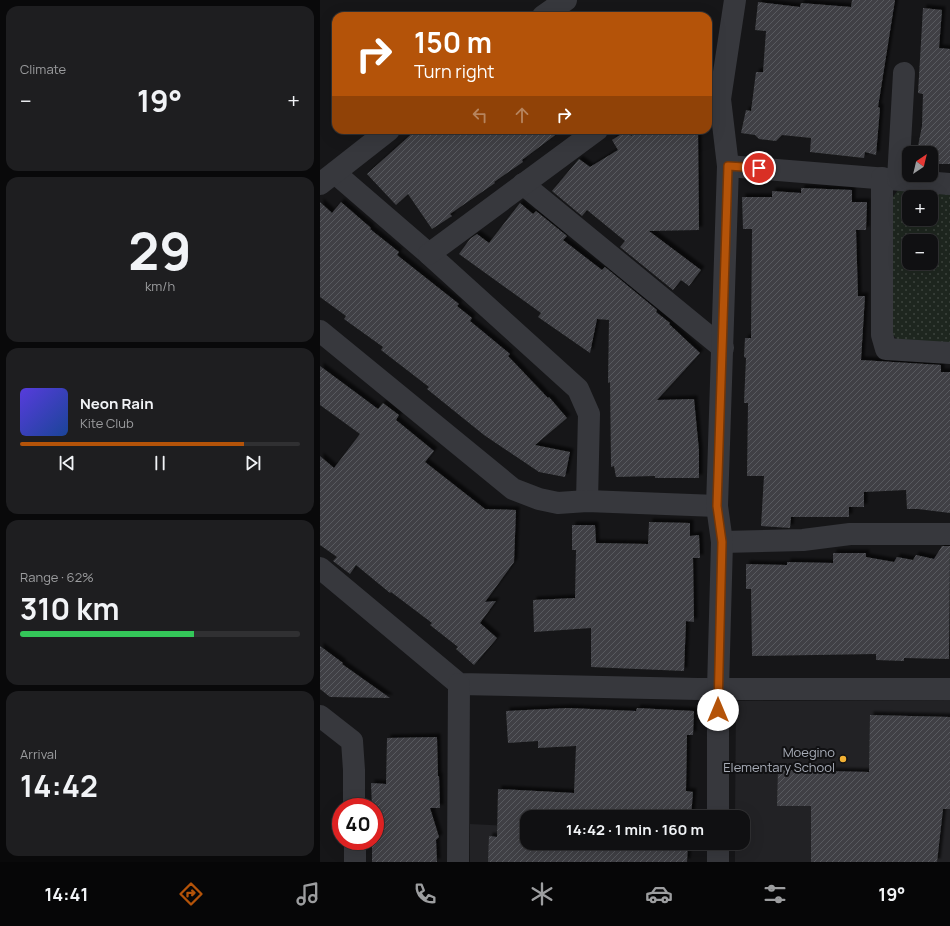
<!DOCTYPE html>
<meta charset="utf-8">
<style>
body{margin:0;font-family:Manrope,sans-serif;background:#1e1e20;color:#f1f3f6;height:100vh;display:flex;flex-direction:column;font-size:15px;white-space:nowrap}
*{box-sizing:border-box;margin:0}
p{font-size:13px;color:#9c9d9f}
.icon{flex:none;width:22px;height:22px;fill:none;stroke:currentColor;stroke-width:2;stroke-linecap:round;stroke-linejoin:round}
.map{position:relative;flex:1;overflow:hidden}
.drawer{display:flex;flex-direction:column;gap:6px;padding:6px;background:#09090a;width:320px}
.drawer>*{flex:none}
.banner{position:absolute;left:12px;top:12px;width:380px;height:122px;border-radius:12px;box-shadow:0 4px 16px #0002,0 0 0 1px #303032;background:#b45309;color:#fff;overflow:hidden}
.needle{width:26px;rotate:35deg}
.controls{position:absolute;left:582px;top:146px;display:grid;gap:8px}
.controls a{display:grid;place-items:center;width:36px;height:36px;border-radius:8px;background:#101012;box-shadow:0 4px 16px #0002,0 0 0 1px #303032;font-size:20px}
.speed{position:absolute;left:12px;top:798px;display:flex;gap:8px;font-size:20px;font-weight:700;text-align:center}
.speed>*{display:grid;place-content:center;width:52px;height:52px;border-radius:50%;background:#101012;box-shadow:0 4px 16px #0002,0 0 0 1px #303032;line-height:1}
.speed .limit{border:6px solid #d22;background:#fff;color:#111}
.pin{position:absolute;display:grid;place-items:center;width:34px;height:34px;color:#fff;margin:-17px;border:2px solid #fff;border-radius:50%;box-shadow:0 1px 4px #0007}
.me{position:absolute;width:44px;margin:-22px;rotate:0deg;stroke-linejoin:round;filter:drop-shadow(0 0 3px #0008)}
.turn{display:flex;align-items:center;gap:14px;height:84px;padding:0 16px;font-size:18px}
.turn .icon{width:52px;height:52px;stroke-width:2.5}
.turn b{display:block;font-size:28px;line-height:34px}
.lanes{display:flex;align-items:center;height:38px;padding:0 16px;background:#0003;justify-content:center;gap:20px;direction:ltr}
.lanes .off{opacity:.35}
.big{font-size:30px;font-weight:700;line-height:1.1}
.drawer .card{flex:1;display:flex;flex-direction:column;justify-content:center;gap:6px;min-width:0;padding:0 14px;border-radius:12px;background:#1e1e20}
.drawer .dial{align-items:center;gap:0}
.dial b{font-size:52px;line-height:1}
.song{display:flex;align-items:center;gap:12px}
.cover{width:48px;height:48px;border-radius:6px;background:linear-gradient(135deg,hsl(250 70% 55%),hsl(220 70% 35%))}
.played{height:4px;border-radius:2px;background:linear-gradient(90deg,#b45309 80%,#303032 80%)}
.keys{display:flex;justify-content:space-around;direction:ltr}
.heat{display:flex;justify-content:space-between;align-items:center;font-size:22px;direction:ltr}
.charge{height:6px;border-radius:3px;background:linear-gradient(90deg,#34c759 62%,#303032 0)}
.trip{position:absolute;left:200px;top:810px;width:230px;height:40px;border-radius:12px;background:#101012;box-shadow:0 4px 16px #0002,0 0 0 1px #303032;font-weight:700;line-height:40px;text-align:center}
.menu{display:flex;height:64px;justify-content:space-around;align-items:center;background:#060607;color:#9c9d9f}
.menu .icon{width:28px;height:28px}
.menu .selected{color:#b45309}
.menu b{font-size:18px;color:#f1f3f6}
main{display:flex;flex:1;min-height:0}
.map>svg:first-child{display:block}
.built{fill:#222225}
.grass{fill:url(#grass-dots);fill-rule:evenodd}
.building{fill:url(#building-hatch);filter:url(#shadow)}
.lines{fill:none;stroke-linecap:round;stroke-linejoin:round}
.minor{stroke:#37383d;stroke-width:22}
.tertiary{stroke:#37383d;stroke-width:22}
.route-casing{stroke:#753606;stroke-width:10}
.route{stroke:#b45309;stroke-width:7}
.poi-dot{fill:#f2b134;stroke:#111113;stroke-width:1.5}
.labels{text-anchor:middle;stroke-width:4;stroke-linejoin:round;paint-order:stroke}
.poi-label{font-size:13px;fill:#a8adb8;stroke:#111113;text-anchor:end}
</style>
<main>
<section class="drawer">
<div class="card"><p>Climate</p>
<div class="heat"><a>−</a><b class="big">19°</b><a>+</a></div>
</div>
<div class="card dial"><b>29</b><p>km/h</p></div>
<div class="card">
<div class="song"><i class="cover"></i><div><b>Neon Rain</b><p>Kite Club</p></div></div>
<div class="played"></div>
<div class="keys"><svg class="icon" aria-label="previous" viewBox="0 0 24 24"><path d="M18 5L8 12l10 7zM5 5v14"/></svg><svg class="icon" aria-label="pause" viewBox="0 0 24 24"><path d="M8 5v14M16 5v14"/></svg><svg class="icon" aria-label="next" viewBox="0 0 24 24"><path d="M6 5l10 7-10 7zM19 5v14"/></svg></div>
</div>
<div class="card"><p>Range · 62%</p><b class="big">310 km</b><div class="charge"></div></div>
<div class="card"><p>Arrival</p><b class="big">14:42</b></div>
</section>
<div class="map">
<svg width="630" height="862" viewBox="0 0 630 862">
<defs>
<pattern id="grass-dots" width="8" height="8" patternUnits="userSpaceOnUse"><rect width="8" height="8" fill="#1e261f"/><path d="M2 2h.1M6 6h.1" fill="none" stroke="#3c433d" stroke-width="1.8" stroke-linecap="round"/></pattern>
<pattern id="building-hatch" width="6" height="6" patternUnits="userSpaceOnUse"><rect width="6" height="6" fill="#404145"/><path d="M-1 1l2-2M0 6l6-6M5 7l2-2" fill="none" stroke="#595a5e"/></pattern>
<filter id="shadow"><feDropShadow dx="3.5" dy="-3.5" stdDeviation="1" flood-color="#0009"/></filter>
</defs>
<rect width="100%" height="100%" fill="#161618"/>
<g class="built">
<path d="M630,700V862H415V843H423V817H415L416,701Z"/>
<path d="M150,824L207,827V843L295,862H150Z"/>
</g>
<path class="grass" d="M578,190L630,191V348L581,343L570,332V201ZM589,197H611V219H589ZM589,241H611V263H589Z"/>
<g class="building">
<path d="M532,0H575L558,107L560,108L556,155L545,152L544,158L490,152L491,138L462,135L456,141L439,139L435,135L421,133L426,110L431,111L436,72H443L446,31L435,30L438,2L480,7L481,3L531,7Z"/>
<path d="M603,8L622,10L619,48L630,49V164H611V153H604V147L598,146L602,126L603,94L598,93Z"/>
<path d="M96,130H242L202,160L203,162L174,182L175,183L130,214L132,216L112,229L88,194L76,205L47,174Z"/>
<path d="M308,130L311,136L321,130H378L379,230L329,231L381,270L369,286L361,280L353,290L300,247L305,241L267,210L262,216L232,191L259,159L270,167L298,150L292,140Z"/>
<path d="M481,188L532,190V202H547L546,230H536L538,296H545L541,360L621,365V372H630V513L598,509H587L586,490L544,492V507H529V517H471L470,528L441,526L444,476H427L428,403H424L426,358L424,357L425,338H431L432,229H423L422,197H452V191L481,193Z"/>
<path d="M0,202L12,213L21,202L51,228L50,229L79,252L77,255L139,304L137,306L152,318L150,321L190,354L188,356L228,398L229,397L247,418L215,445L250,452L245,477L219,472L164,435L107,389L109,387L61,350L63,347L24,319L26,316L0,297Z"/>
<path d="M200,203L213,214L216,211L247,236L243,240L282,270L285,267L337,310L336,312L350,323L349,324L380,353L337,400L374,399L379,451V478H335V476L296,477L294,466L291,467L290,382L288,383L289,320L277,319L270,353L218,317L221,313L139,254L150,239L157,234L169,243Z"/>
<path d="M0,366L58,409L63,403L79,415L76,420L114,451L105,462L165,509L196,510L194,562L165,602L176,601L160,623L177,638L154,665L136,649L138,647L110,625L112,623L71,592L70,593L36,565L30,574L13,561L17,557L0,545V456L14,468L40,434L0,405Z"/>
<path d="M329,522L370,523V536L379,535L380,558H373L374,622L366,621L364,671L271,667V628L214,632L213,600L255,598L256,550H252V525H275L276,543L328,544Z"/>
<path d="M622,546H630L629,659L584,658V661L556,660V654L432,656L431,589H426V564L467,565V562L513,563V553H546V557L574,562L577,557L593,560L596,555L614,559Z"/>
<path d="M0,646L23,663L22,664L70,698L10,697L0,689Z"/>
<path d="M248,708L316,711L317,708L374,711L373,735H367L366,791L373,792L371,817H207V843H368L367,862H168L169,836L177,837L178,789L254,793L256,746L218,748V741L188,743L186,711Z"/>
<path d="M550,715L630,717V809H623L617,862H491V806H457L458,770L549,772Z"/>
<path d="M117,737L118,776H119L120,808H110L119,837L116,840L117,862H52V841H55V807H52L51,783L66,784L67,738Z"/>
</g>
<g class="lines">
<g class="minor">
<path d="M223,16L246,0"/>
<path d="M408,166L630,184"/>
<path d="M15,173L109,254L258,389L269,414L267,501"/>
<path d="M562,178V335L566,349L630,353"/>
<path d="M578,179L584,73"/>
<path d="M0,184L69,130"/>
<path d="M203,184L403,348"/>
<path d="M109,254L277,130"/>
<path d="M0,331L193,489L219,499L238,503L267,501L397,506"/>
<path d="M402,542L483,540L530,534H630"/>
<path d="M0,568L139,684L378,689H630"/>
<path d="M0,716L32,741L34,770V807"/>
<path d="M35,841V862"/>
<path d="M138,862L139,684"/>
</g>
<g class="tertiary">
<path d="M398,817V689L402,542L397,506L408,166L400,99L415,0"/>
<path d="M398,843V862"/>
</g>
</g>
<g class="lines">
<g class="route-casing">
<path id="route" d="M398,710L402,542L397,506L408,166L439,168"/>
</g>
<use href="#route" class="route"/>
</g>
<circle class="poi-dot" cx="523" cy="759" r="4"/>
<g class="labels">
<g class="poi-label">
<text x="515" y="757">Moegino<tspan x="515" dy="15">Elementary School</tspan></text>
</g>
</g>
</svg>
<div class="controls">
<a><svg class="needle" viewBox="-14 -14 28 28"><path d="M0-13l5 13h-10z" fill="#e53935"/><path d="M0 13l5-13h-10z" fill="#9c9d9f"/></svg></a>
<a>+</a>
<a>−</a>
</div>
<div class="speed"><div class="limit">40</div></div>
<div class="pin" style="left:439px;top:168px;background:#d93025"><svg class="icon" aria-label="arrive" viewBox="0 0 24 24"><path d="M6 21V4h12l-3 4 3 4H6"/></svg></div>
<svg class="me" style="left:398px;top:710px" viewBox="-20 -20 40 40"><circle r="19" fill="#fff"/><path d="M0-13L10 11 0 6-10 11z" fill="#b45309"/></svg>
<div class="trip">14:42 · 1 min · 160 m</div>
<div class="banner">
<div class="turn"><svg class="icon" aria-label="right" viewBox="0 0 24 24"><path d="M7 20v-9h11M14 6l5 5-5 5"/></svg><div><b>150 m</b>Turn right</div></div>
<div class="lanes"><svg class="icon off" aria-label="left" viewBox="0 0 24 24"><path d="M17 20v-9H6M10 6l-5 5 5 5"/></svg><svg class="icon off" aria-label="ahead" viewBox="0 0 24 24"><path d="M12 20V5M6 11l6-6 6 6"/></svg><svg class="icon" aria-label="right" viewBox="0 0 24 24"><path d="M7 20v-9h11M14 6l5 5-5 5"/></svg></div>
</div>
</div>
</main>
<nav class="menu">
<b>14:41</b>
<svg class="icon selected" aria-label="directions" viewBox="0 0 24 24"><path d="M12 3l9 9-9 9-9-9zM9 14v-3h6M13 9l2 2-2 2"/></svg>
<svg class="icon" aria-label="music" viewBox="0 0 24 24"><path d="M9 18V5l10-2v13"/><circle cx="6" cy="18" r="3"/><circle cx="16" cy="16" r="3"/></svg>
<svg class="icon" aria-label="phone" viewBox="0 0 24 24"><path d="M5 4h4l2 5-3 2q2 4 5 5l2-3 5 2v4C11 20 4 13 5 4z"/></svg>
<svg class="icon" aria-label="climate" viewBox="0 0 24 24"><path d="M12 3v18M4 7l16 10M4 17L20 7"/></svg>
<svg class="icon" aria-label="car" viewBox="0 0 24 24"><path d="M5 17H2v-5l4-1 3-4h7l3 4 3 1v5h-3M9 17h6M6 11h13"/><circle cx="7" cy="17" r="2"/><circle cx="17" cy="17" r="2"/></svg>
<svg class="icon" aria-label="filters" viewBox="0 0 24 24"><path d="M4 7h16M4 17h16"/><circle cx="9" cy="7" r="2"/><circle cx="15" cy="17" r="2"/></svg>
<b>19°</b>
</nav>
